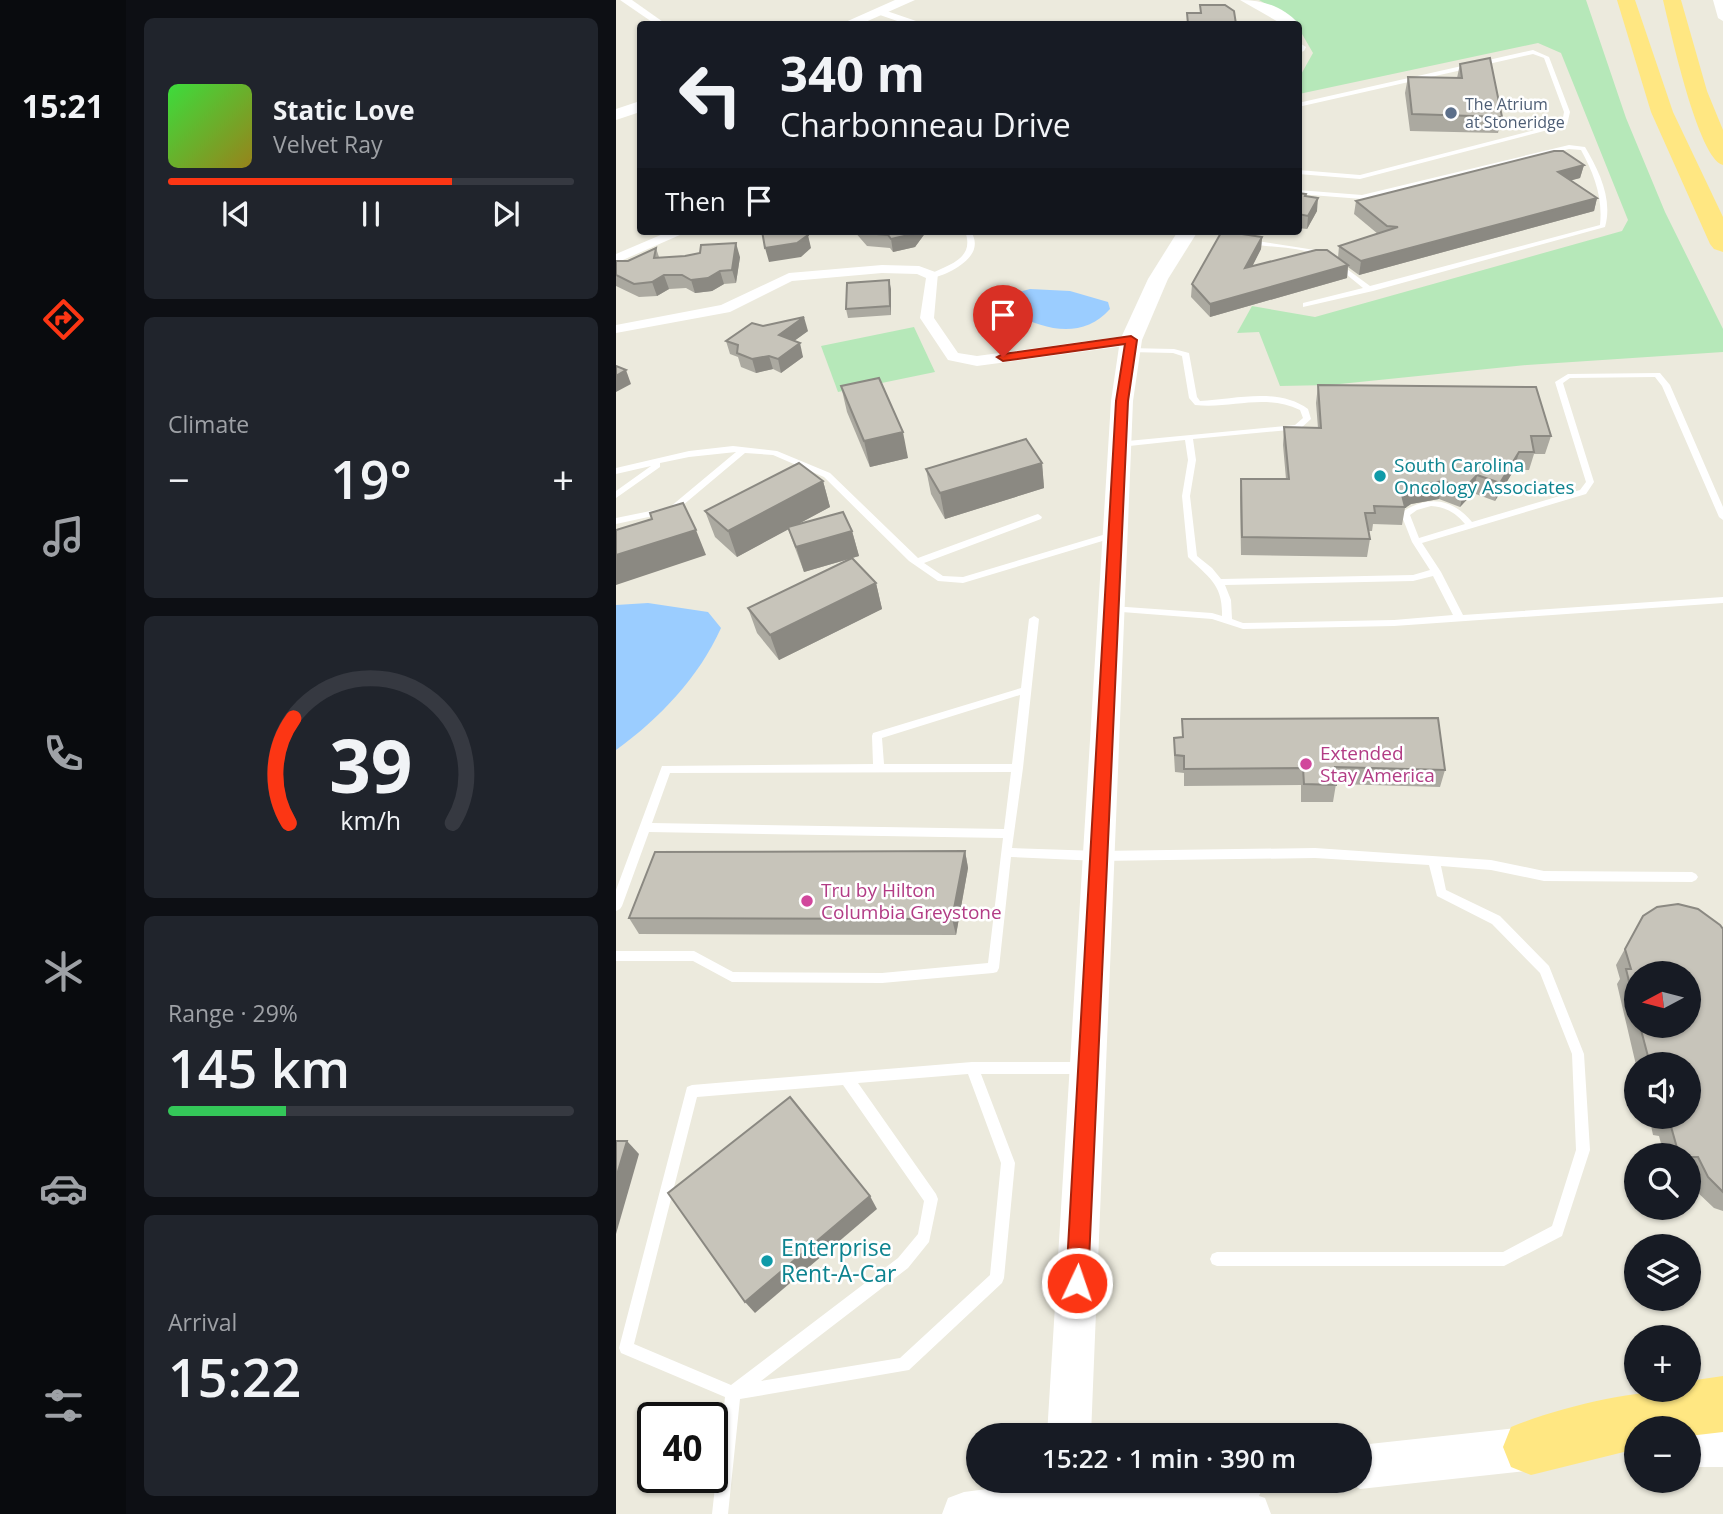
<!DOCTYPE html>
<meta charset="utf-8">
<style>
body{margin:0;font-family:"Open Sans",sans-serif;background:#20242c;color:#f1f3f6;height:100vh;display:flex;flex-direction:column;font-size:26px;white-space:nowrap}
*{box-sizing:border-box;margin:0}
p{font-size:23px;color:#9ea1a6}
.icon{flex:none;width:38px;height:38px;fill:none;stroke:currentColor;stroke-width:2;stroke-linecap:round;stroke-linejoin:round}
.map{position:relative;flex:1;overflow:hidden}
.drawer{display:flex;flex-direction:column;gap:18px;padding:18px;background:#0d0f14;width:490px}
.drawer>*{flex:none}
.banner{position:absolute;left:21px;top:21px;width:665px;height:214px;border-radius:7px;box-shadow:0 2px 5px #0004;background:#171b24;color:#f1f3f6;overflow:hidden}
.needle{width:46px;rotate:263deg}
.tools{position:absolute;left:1008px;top:961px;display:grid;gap:14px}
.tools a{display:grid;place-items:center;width:77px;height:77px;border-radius:50%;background:#171b24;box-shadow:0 2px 5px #0004;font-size:35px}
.speed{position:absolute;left:21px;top:1402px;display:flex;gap:14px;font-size:35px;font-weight:700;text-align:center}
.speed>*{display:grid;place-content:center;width:91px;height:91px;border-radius:50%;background:#171b24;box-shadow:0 2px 5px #0004;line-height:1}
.speed .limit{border:4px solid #111;border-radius:10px;background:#fff;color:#111}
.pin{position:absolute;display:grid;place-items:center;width:60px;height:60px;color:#fff;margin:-72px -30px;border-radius:50% 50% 50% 0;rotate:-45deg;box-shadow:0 0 7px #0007}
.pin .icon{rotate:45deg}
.me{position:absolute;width:77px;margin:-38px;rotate:3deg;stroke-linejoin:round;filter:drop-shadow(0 0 5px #0008)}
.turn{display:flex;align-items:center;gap:24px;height:147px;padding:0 28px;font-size:32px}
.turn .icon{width:91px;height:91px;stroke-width:2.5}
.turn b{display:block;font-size:49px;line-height:60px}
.then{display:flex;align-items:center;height:66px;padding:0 28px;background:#0003;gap:14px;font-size:26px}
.big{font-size:52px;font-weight:600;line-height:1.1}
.drawer .widget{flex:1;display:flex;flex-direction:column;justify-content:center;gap:10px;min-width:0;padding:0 24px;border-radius:10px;background:#20242c}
.drawer .dial{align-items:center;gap:0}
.dial svg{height:182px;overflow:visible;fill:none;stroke:#363941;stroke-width:7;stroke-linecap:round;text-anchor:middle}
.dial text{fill:#f1f3f6;stroke:none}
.song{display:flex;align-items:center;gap:21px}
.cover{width:84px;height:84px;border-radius:10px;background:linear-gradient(135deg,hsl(120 70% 55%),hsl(50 70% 35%))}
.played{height:7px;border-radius:4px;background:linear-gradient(90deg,#fc3614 70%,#363941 70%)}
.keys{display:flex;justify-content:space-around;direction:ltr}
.heat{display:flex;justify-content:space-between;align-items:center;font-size:38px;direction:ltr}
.charge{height:10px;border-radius:5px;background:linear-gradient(90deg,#34c759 29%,#363941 0)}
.trip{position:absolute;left:350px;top:1423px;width:406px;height:70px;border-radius:35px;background:#171b24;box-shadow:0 2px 5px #0004;font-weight:600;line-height:70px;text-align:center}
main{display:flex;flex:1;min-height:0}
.menu{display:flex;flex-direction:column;width:126px;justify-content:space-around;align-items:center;background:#090b0e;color:#9ea1a6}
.menu .icon{width:49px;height:49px}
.menu .on{color:#fc3614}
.menu b{font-size:32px;color:#f1f3f6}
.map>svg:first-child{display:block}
.green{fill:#b6e8b9}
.water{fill:#9bcdff}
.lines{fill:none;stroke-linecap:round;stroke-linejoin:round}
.lane{fill:#fff;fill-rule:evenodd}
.street{fill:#fff;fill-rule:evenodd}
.secondary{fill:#fff;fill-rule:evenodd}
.highway{fill:#ffe782;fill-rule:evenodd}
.wall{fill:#aba9a0;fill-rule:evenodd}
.shaded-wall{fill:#8b8982}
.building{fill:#c7c4ba;stroke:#8b8982;stroke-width:2}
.route{fill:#fc3614;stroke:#a4230d;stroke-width:2}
.service-dot{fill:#5c6f8a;stroke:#fff;stroke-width:2.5}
.culture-dot{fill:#0f9aa8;stroke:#fff;stroke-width:2.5}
.hotel-dot{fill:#d1479c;stroke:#fff;stroke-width:2.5}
.labels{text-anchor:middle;stroke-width:5;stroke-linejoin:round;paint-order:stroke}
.far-service-label{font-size:16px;fill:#4e5e75;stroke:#fff;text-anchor:start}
.culture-label{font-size:19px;fill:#0d838f;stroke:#fff;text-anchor:start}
.hotel-label{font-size:19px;fill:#b23c85;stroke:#fff;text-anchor:start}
.near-culture-label{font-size:23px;fill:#0d838f;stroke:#fff;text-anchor:start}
</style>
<main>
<nav class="menu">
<b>15:21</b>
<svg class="icon on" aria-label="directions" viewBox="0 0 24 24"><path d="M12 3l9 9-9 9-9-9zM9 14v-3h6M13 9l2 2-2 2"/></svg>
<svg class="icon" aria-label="music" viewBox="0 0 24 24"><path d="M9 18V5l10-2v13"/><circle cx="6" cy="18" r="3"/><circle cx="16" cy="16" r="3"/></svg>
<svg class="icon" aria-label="phone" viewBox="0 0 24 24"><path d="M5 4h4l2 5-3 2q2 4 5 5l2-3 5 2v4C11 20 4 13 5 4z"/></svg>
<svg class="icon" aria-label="climate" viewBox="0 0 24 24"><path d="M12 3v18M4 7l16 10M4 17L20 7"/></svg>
<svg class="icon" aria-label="car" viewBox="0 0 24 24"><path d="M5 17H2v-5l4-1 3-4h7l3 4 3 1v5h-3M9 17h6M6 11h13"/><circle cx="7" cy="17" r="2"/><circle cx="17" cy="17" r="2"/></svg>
<svg class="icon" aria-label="filters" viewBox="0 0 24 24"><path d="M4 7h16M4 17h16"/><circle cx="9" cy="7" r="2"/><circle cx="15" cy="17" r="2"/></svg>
</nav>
<section class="drawer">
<div class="widget">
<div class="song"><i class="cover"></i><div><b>Static Love</b><p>Velvet Ray</p></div></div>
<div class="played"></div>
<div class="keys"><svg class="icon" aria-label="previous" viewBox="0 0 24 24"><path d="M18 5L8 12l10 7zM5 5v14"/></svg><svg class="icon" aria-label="pause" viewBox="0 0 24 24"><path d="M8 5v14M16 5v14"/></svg><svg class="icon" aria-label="next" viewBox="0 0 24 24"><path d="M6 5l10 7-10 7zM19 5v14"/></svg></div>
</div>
<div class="widget"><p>Climate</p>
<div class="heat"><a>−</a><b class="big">19°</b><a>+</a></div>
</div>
<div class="widget dial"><svg viewBox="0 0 100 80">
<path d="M14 69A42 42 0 1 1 86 69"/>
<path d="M14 69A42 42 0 0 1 16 23" stroke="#fc3614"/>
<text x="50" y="56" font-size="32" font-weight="700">39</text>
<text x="50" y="72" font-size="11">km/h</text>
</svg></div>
<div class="widget"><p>Range · 29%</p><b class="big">145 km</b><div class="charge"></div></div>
<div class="widget"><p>Arrival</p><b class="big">15:22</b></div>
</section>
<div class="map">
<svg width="1107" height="1514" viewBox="0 0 1107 1514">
<rect width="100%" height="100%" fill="#eceadd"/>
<g class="green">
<path d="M643,0H970L1010,118L1049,212L1107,329V352L911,365L714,385L664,386L643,332L621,333L636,306L699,317L1006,231L1012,220L945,53L922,43L683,94V78L697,53L678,20Z"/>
<path d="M298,327L319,372L222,392L205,346Z"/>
</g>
<g class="water">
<path d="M414,289L454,291L492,302L494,309C463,344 417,327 385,305L391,295Z"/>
<path d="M32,603L92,612L105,628C83,677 43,719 0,750V605Z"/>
</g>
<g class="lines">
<g class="lane">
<path d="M639,21L641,22V24H637Z"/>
<path d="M917,50L933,57L954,112L951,125L744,179L682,174V170L744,175L946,123L948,112L928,58L917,54L682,107V103Z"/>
<path d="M953,145L969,147C983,171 997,199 989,227L757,291L687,307V303L747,288C732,276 716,260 696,253C669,244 637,250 610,235V231H616V234L641,241L699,250L716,258L754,286L984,225C987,197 978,174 965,150L953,149L746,199L682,194V190L746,195Z"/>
<path d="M349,231H355C358,237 360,242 358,249C354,263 328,277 314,278V274C335,264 359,258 349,231Z"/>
<path d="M511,348L558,349L573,353L581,397L584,401C619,399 662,387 692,409L695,419L684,429L577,439L580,460L574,496L581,556L596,568L605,579L797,575L814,570L796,542L785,514L786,512C812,495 836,498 856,522L964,490L970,482L939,382L952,374L1044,373L1054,385L1107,507V520L1103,517L1046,386L1039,377L954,378L947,383L978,482L970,494L806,543L825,572L847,615L1107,597V603L778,626L627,629L596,619L493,611L491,609L496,606L596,613L606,616C607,584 592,577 572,557L566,496L572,460L569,440L504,447L501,446V442L679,425L687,418L684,410C647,393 617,409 579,405L573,398L566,356L557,353L514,352L510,350ZM815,506C830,507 840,513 849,524L803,538L794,515L801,510ZM817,576L837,615L778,620L627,623L616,619L615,600L609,585L797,581Z"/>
<path d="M117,446L161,451L214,473L302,558L419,515L422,514L426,517L425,519L308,563L327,576L347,577L500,531L504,534L503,536L347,583L322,581L293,561L208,477L157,455L129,453L60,511L0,524V518L54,507L120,452L73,457L44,463V467L0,498V491L35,466L0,474V468L73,451Z"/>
<path d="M418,616L423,619L407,768L396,848L483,851L699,848L875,860L928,871L1076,872L1080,874L1082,877L1080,880L1076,882L928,881L875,870L825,866L830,890L884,916L933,966L968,1054L974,1150L946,1236L888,1266H601L596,1264L594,1259L596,1254L601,1252H887L936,1226L960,1150L956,1054L924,973L876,924L821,896L813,865L699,858L483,861L395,857L383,968L381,972L377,973L266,983L116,982L77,961H0V951H78L117,972L266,973L372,963L387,838L33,832L6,906L4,909L0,911V890L46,766L257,764L256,736L257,733L405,688L413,619ZM404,695L396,764H268L266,738ZM395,772L388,829L36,823L54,773Z"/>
<path d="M356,1062H467L471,1064L473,1068L471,1072L467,1074H365L399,1163L388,1278L386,1283L293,1370L124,1399L112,1514H96L109,1397L5,1353L3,1348L71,1087L76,1085ZM352,1074L385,1163L374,1275L284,1358L145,1381L292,1268L313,1242L322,1199L320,1194L242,1083ZM227,1085L308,1201L302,1234L282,1258L115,1385L18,1344L81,1097Z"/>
</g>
<g class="street">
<path d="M4,0H16L50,24H39Z"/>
<path d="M1097,0H1107V21L1102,18Z"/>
<path d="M265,9L303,22L304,24H290L261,14V10Z"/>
<path d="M54,231H73L0,263V254Z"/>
<path d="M266,265L303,266L322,273L318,318L342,353L361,356L515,335L523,340L515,345L361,366L332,360L304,318L310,278L301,274L266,273L176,281L114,312L0,333V325L105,305L173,273Z"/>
</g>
<g class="secondary">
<path d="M279,0H299L245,24H225Z"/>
<path d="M624,0C647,0 666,6 683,24H666Z"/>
<path d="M682,42L690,47L688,51L682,53Z"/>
<path d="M24,101V112L0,120V109Z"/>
<path d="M562,231H582L552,279L526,340L517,401L475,1435H431L495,401L504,340L532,279Z"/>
<path d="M1073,1423H1107V1467H1073V1428H1062Z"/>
<path d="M929,1425L944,1432L951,1447L944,1462L929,1469L744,1489L728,1480H744V1445Z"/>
<path d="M440,1480H650L643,1496L649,1498L655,1514H326L332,1498L348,1492Z"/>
</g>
<g class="highway">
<path d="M1001,0H1019L1057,112L1107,217V252L1098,249L1094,244L1035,112Z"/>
<path d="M1047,0H1065L1091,91L1107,130V165C1082,159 1054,28 1047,0Z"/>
<path d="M1107,1376V1432L1073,1436V1428H1020V1449L915,1475L895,1467L887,1447L895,1427C947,1406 1017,1390 1073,1390V1381Z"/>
</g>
</g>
<g class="wall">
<path d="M844,64L886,117L882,133L794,131L789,93L792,77L841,78Z"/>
<path d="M968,165L964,178L955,180L981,198L978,211L743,275L732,267L731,278L594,317L575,297L576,284L646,237L645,249L636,266L722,258L723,246L762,234L738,214L740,201Z"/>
<path d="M682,193L690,196L701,211L691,229L682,228Z"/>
<path d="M238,231H310V232L299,247L277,252L274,248L251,246Z"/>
<path d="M40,248L43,257H124L120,283L108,284L96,291L79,293L70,288L53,289L41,296L23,297L0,286V261H12Z"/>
<path d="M275,289V315L232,318L230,309Z"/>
<path d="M147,326L192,331L178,341L187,357L165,373L157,369L140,373L125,367L122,357L114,354L110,341Z"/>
<path d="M702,385L935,436L929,454H918L913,470H898L879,501L857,493L844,507L823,499L795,504L789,508L786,525L757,524L756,531H753L754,539L751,557L625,555L624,497L625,479H670L667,445L668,427L702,428L700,403Z"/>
<path d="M225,386L292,458L254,467L231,412Z"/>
<path d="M426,463L428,488L329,519L315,494L310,469Z"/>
<path d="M207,481L214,507L182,524L236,531L243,556L236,558L260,583L266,609L163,660L141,633L132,608L233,559L188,572L172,529L121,557L99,537L89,511Z"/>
<path d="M566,719L829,770L824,787L720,784L717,802H685V785L568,786V773L559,772L558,755V738H566Z"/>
<path d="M349,851L352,868L340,935L23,934L13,918Z"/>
<path d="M1027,916L1107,929V1211L1098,1208L1079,1190L1073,1176V1155H1048L1043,1136L1037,1135L1033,1116H1073V1064L1020,1065L1001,984L1004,979L1000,965ZM1020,973L1073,1026H1020Z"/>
</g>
<g class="shaded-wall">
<path d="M968,165L964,178L939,185L942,172Z"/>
<path d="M702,198L701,211L691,229L692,216Z"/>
<path d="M981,198L978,211L743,275L745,261Z"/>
<path d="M299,231H310V232L299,247L277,252L275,239Z"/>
<path d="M192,235L195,248L185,257L153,262L149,248Z"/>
<path d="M646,237L645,249L629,281V268Z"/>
<path d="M120,243L124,257L120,283L116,270Z"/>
<path d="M732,265L731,278L594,317V304Z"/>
<path d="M104,271L108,284L96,291L79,293L75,280Z"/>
<path d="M48,275L53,289L41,296L36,282Z"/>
<path d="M273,280L275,289V315L274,306Z"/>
<path d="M188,317L192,331L167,349L163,335Z"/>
<path d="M184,343L187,357L165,373L162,359Z"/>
<path d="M153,356L157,369L140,373L136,359Z"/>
<path d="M10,370L15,384L0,392V376Z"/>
<path d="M287,432L292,458L254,467L248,441Z"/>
<path d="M903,452L898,470L879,501L884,483Z"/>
<path d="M426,463L428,488L329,519L324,493Z"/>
<path d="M861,475L857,493L844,507L848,489Z"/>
<path d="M207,481L214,507L121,557L112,531Z"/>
<path d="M827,481L823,499L795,504L789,508L786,495L798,486Z"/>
<path d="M80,530L90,555L0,585V555Z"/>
<path d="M236,531L243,556L188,572L180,547Z"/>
<path d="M260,583L266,609L163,660L154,635Z"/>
<path d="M349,851L352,868L340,935L336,919Z"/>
<path d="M11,1141L23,1154L0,1234V1178Z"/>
<path d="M254,1196L261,1209L139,1313L129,1302Z"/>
</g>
<g class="building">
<path d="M584,5H609L618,11L620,24H572L571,13H585Z"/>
<path d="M874,58L886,117L796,114L792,77L846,78L844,64Z"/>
<path d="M938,151H947L968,165L942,172L981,198L745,261L723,246L782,227L771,226L740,201Z"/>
<path d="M682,193L690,194L689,196L702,198L692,216L682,214Z"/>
<path d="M146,231H191L192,235L181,243L149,248Z"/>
<path d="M247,231H299L297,234L275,239L272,235L249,233Z"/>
<path d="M606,231L646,237L629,268L700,250H711L732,265L594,304L576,284Z"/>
<path d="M120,243L116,270L104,271L92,278L75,280L66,275H48L36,282L18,284L0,275V261H12L40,248L38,258L69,256L84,253L85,245Z"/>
<path d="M273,280L274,306L230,309L231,283Z"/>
<path d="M188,317L163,335L184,343L162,359L153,356L136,359L121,353L122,345L110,341L136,323L147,326Z"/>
<path d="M0,366L10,370L0,376Z"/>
<path d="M263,378L287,432L248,441L225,386Z"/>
<path d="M702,385L920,387L935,436H915L918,452H903L884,483L861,475L848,489L827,481L798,486L786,495L789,507L758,506L759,513H749L754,539L626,537L625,479H673L668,427L705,428Z"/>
<path d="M410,439L426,463L324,493L310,469Z"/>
<path d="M183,463L207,481L112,531L89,511Z"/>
<path d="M67,503L80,530L0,555V530L36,519L34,513Z"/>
<path d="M227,512L236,531L180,547L172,527Z"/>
<path d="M236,558L260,583L154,635L132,608Z"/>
<path d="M822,718L829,770L719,767L720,785L688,784L687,768L568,769V756L559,755L558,738L567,737L566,719Z"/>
<path d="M349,851L336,919L13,918L39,852Z"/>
<path d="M1062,904L1082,909L1104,925L1107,929V1192L1092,1177L1082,1157H1073V1155H1063L1054,1123L1048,1122L1047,1116H1073V1064H1034L1024,1026H1073V973H1020V1010L1010,969H1015L1009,949L1027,916L1041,907Z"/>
<path d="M174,1097L254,1196L129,1302L52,1193Z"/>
<path d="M0,1141H11L0,1178Z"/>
</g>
<path class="route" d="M515,336L521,340L512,401L472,1283L469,1291L461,1294L453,1291L450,1283L500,401L509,344L387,361L381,357L387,354Z"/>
<circle class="service-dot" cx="835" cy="113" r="7"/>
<g class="culture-dot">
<circle cx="764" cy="476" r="7"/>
<circle cx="151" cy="1261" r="7"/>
</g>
<g class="hotel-dot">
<circle cx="690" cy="764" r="7"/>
<circle cx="191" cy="901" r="7"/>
</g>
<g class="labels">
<g class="far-service-label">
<text x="849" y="110">The Atrium<tspan x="849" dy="18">at Stoneridge</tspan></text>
</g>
<g class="culture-label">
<text x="778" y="472">South Carolina<tspan x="778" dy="22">Oncology Associates</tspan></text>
</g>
<g class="hotel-label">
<text x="704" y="760">Extended<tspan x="704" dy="22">Stay America</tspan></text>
<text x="205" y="897">Tru by Hilton<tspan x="205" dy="22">Columbia Greystone</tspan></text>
</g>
<g class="near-culture-label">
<text x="165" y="1256">Enterprise<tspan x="165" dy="26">Rent-A-Car</tspan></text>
</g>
</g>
</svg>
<div class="tools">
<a><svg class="needle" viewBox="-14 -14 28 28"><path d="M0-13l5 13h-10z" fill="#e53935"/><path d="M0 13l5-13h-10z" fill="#9ea1a6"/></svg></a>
<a><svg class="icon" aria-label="sound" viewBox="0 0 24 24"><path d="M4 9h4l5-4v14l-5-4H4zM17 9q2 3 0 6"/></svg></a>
<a><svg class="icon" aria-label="search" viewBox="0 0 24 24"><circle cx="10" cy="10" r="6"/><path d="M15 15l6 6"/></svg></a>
<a><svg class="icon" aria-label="layers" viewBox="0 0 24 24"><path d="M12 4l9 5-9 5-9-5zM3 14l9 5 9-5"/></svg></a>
<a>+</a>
<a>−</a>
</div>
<div class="speed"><div class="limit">40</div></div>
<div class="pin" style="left:387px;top:357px;background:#d93025"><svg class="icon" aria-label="arrive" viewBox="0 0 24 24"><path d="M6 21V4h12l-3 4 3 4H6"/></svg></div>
<svg class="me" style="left:461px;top:1283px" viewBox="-20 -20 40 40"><circle r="17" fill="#fc3614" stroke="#fff" stroke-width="3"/><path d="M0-11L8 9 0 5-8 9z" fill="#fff"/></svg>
<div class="trip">15:22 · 1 min · 390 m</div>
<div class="banner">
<div class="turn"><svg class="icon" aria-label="left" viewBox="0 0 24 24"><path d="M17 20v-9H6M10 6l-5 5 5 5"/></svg><div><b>340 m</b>Charbonneau Drive</div></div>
<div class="then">Then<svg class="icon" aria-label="arrive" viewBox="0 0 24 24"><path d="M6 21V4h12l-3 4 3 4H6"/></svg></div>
</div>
</div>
</main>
